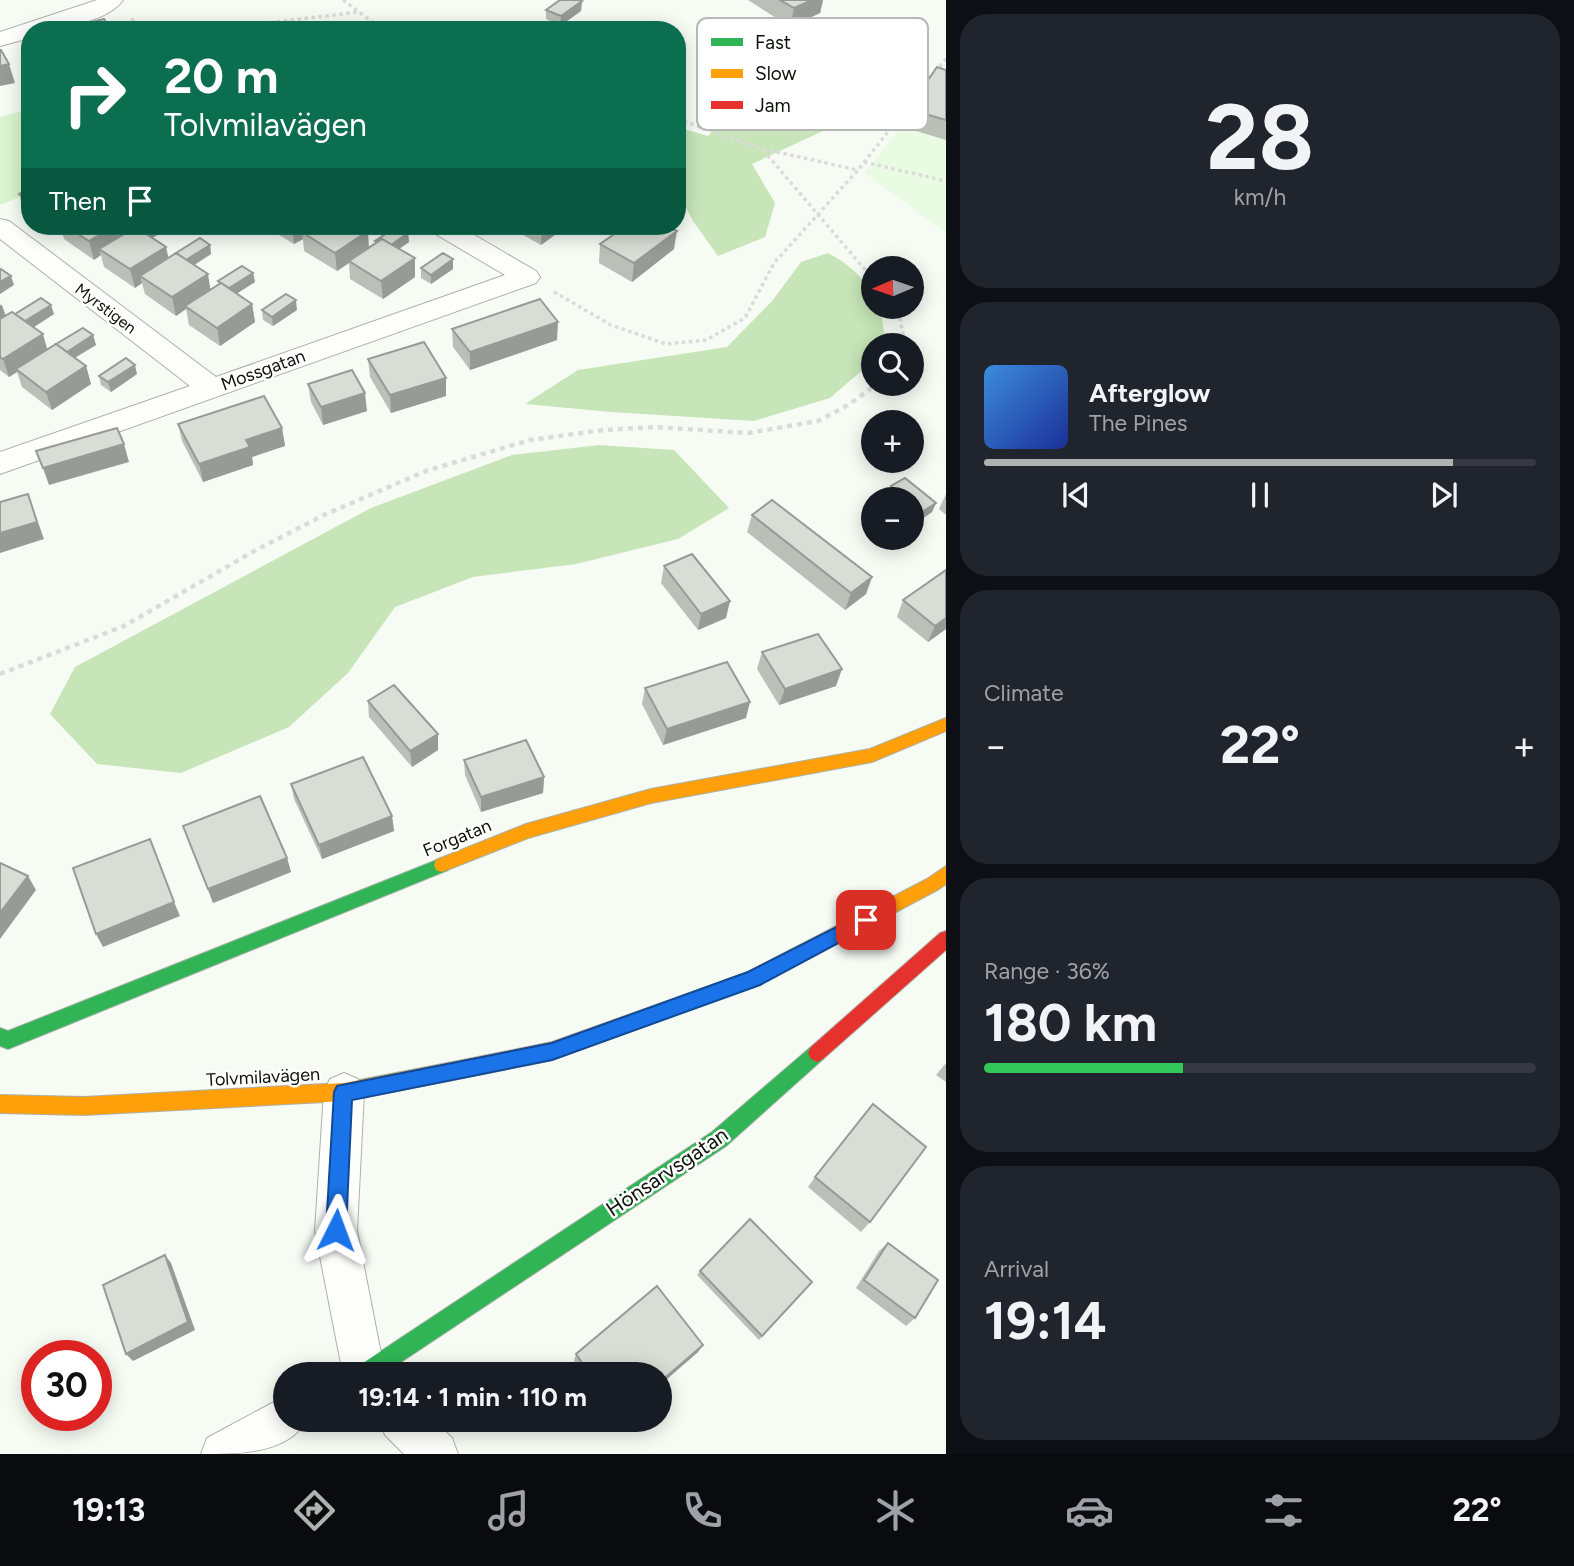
<!DOCTYPE html>
<meta charset="utf-8">
<style>
body{margin:0;font-family:Figtree,sans-serif;background:#20242c;color:#f1f3f6;height:100vh;display:flex;flex-direction:column;font-size:26px;white-space:nowrap}
*{box-sizing:border-box;margin:0}
p{font-size:23px;color:#9ea1a6}
.icon{flex:none;width:38px;height:38px;fill:none;stroke:currentColor;stroke-width:2;stroke-linecap:round;stroke-linejoin:round}
.map{position:relative;flex:1;overflow:hidden}
.sheet{display:flex;flex-direction:column;gap:14px;padding:14px;background:#0d0f14;width:628px}
.sheet>*{flex:none}
.top-card{position:absolute;left:21px;top:21px;width:665px;height:214px;border-radius:28px;box-shadow:0 4px 18px #0003;background:#0b6e4f;color:#fff;overflow:hidden}
.needle{width:46px;rotate:268deg}
.controls{position:absolute;left:861px;top:256px;display:grid;gap:14px}
.controls a{display:grid;place-items:center;width:63px;height:63px;border-radius:50%;background:#171b24;box-shadow:0 4px 18px #0003;font-size:35px}
.speed{position:absolute;left:21px;top:1340px;display:flex;gap:14px;font-size:35px;font-weight:700;text-align:center}
.speed>*{display:grid;place-content:center;width:91px;height:91px;border-radius:50%;background:#171b24;box-shadow:0 4px 18px #0003;line-height:1}
.speed .limit{border:10px solid #d22;background:#fff;color:#111}
.pin{position:absolute;display:grid;place-items:center;width:60px;height:60px;color:#fff;margin:-30px;border-radius:14px;box-shadow:0 4px 10px #0006}
.me{position:absolute;width:77px;margin:-38px;rotate:3deg;stroke-linejoin:round;filter:drop-shadow(0 0 5px #0008)}
.turn{display:flex;align-items:center;gap:24px;height:147px;padding:0 28px;font-size:32px}
.turn .icon{width:91px;height:91px;stroke-width:2.5}
.turn b{display:block;font-size:49px;line-height:60px}
.then{display:flex;align-items:center;height:66px;padding:0 28px;background:#0003;gap:14px;font-size:26px}
.big{font-size:52px;font-weight:700;line-height:1.1}
.sheet .tile{flex:1;display:flex;flex-direction:column;justify-content:center;gap:10px;min-width:0;padding:0 24px;border-radius:28px;background:#20242c}
.sheet .dial{align-items:center;gap:0}
.dial b{font-size:91px;line-height:1}
.song{display:flex;align-items:center;gap:21px}
.cover{width:84px;height:84px;border-radius:10px;background:linear-gradient(135deg,hsl(210 70% 55%),hsl(230 70% 35%))}
.played{height:7px;border-radius:4px;background:linear-gradient(90deg,#aeb3b0 85%,#363941 85%)}
.keys{display:flex;justify-content:space-around;direction:ltr}
.heat{display:flex;justify-content:space-between;align-items:center;font-size:38px;direction:ltr}
.charge{height:10px;border-radius:5px;background:linear-gradient(90deg,#34c759 36%,#363941 0)}
.trip{position:absolute;left:273px;top:1362px;width:399px;height:70px;border-radius:35px;background:#171b24;box-shadow:0 4px 18px #0003;font-weight:700;line-height:70px;text-align:center}
.menu{display:flex;height:112px;justify-content:space-around;align-items:center;background:#090b0e;color:#9ea1a6}
.menu .icon{width:49px;height:49px}
.menu .current{color:#aeb3b0}
.menu b{font-size:32px;color:#f1f3f6}
main{display:flex;flex:1;min-height:0}
.map>svg:first-child{display:block}
.built{fill:#eafbe3}
.green{fill:#daf4ce}
.forest{fill:#c7e5b8}
.lines{fill:none;stroke-linecap:round;stroke-linejoin:round}
.street-casing{stroke:#acb1a9;stroke-width:2}
.fast-casing{stroke:#acb1a9;stroke-width:2}
.slow-casing{stroke:#acb1a9;stroke-width:2}
.jam-casing{stroke:#acb1a9;stroke-width:2}
.path-far1{stroke:#dbdcda;stroke-width:3.5;stroke-dasharray:3.5 3.5;stroke-linecap:butt}
.path{stroke:#dbdcda;stroke-width:4.5;stroke-dasharray:5 5;stroke-linecap:butt}
.street{fill:#fefefd;fill-rule:evenodd}
.fast{fill:#30b455;fill-rule:evenodd}
.slow{fill:#ff9f0a;fill-rule:evenodd}
.jam{fill:#e5322d;fill-rule:evenodd}
.wall{fill:#babfb8}
.shaded-wall{fill:#979b96}
.building{fill:#d8ded6;stroke:#979b96;stroke-width:2}
.route{fill:#1a73e8;stroke:#114b97;stroke-width:2}
.labels{text-anchor:middle;stroke-width:5;stroke-linejoin:round;paint-order:stroke}
.far-street-label{font-size:16px;fill:#0b1208;stroke:#fff}
.street-label{font-size:18px;fill:#0b1208;stroke:#fff}
.near-street-label{font-size:21px;fill:#0b1208;stroke:#fff}
.key{fill:#fff;stroke:#b6b8b5;stroke-width:2}
.key-label{font-size:19px;fill:#0b1208}
</style>
<main>
<div class="map">
<svg width="946" height="1454" viewBox="0 0 946 1454">
<rect width="100%" height="100%" fill="#f6fbf4"/>
<path class="built" d="M946,70V233L865,173Z"/>
<path class="green" d="M30,109V193L0,205V117Z"/>
<g class="forest">
<path d="M781,65L866,111L752,164L775,203L765,237L718,256L693,221L677,190V127L708,136Z"/>
<path d="M828,253C847,263 873,282 873,306H880L886,345H873V361L830,398L754,421L611,412L525,404L578,370L727,347L773,300L801,262Z"/>
<path d="M599,445L674,450L729,508L678,539L576,564L473,577L395,607L348,673L289,727L181,773L97,764L50,714L75,667L371,508L512,455Z"/>
</g>
<g class="lines">
<g class="street-casing">
<g id="street">
<path d="M97,0H123C107,23 55,30 30,30V38L0,46V32Z"/>
<path d="M0,219L9,221L216,377L505,275L432,232L429,226H459L536,271L540,277L536,283L0,474V452L190,386L0,239Z"/>
<path d="M344,1073L358,1079L364,1092L357,1231L385,1374H343L315,1231L324,1092L330,1079Z"/>
<path d="M285,1396V1419H307C289,1454 239,1454 201,1454L207,1438Z"/>
<path d="M379,1419H433L452,1438L458,1454H404L385,1435Z"/>
</g>
</g>
<g class="fast-casing">
<g id="fast">
<path d="M442,858L448,860L450,865L448,870L8,1049L0,1046V1028L8,1031Z"/>
<path d="M817,1044L823,1047L826,1053L823,1059L726,1146L383,1374H354L357,1367L712,1132L811,1047Z"/>
</g>
</g>
<g class="slow-casing">
<g id="slow">
<path d="M946,718V731L872,762L651,803L528,838L442,872L436,870L434,865L436,860L526,824L651,789L870,749Z"/>
<path d="M946,866V884L939,889L759,985L729,995L723,993L720,987L723,981L748,972L927,879Z"/>
<path d="M463,1060L469,1063L472,1069L469,1075L463,1078L344,1101L84,1115L0,1113V1095L84,1097L344,1083Z"/>
</g>
</g>
<g class="jam-casing">
<g id="jam">
<path d="M946,931V950L823,1059L817,1062L811,1059L808,1053L811,1047L940,933Z"/>
<path d="M729,979L735,981L738,987L735,993L552,1060L463,1078L457,1075L454,1069L457,1063L463,1060L552,1042Z"/>
</g>
</g>
<g class="path-far1">
<path d="M343,0L383,30"/>
<path d="M131,19L149,30"/>
<path d="M165,30L250,25L359,12"/>
<path d="M935,72L946,59"/>
<path d="M677,119L763,149L858,170"/>
<path d="M763,150L873,279"/>
<path d="M864,162L946,181"/>
<path d="M554,292L611,325L666,344L706,340L745,318L774,263L858,170L923,87"/>
<path d="M893,306L899,314L905,345"/>
</g>
<path class="path" d="M0,674L124,626L256,550L326,514L426,471L530,440L603,430L655,427L748,433L818,421L850,404L878,383"/>
<use href="#street" class="street"/>
<use href="#fast" class="fast"/>
<use href="#slow" class="slow"/>
<use href="#jam" class="jam"/>
</g>
<g class="wall">
<path d="M748,0H823L820,13L790,27Z"/>
<path d="M582,1L581,11L560,26L546,19V10Z"/>
<path d="M946,70V140L903,127L908,109Z"/>
<path d="M30,188V216L24,213L19,194Z"/>
<path d="M44,226H126L127,232L135,228V226H170V227L152,238L166,247L168,258L210,245L211,254L194,265L211,290L218,285V281L253,273L255,282L237,293L252,304L255,322L220,346L189,325L186,309L176,316L145,294L142,283L135,288L104,267L101,255L94,260L64,239L61,229L54,232Z"/>
<path d="M264,226H360L369,247L375,243V241L408,233L409,242L399,249L415,258V277L383,299L350,279L349,263L337,271L304,251L303,239L294,244Z"/>
<path d="M507,226H564L563,229L541,245Z"/>
<path d="M600,244L674,249L632,282L599,263Z"/>
<path d="M453,259V269L431,284L421,278V268Z"/>
<path d="M0,303L6,316L15,314H54L33,327L47,349L93,335L96,345L75,358L86,366L91,384L52,410L22,387L17,372L9,377L0,370Z"/>
<path d="M262,310H297L273,326L263,320Z"/>
<path d="M452,329L557,340L470,370L453,347Z"/>
<path d="M368,359L446,396L391,413L370,377Z"/>
<path d="M137,374L111,392L101,385L99,376Z"/>
<path d="M308,384L367,411L323,425L311,402Z"/>
<path d="M178,424L282,428L285,446L252,457L253,465L203,482L182,441Z"/>
<path d="M891,486L936,503L932,512L919,521L912,515V499H892L888,495Z"/>
<path d="M946,494V515L939,509Z"/>
<path d="M752,515L872,577L866,594L845,610L747,532Z"/>
<path d="M664,566L726,618L698,630L661,583Z"/>
<path d="M946,570V629L928,642L897,617L903,600Z"/>
<path d="M762,652L836,686L779,705L757,669Z"/>
<path d="M645,688L746,718L663,745L642,704Z"/>
<path d="M368,701L438,750L412,767L369,717Z"/>
<path d="M464,760L544,777L543,793L481,812L465,775Z"/>
<path d="M291,784L392,816L394,831L322,859L294,799Z"/>
<path d="M183,826L287,858L291,872L213,903Z"/>
<path d="M946,1063V1082L936,1075Z"/>
<path d="M815,1177L870,1222L861,1232L808,1187Z"/>
<path d="M888,1243L915,1318L906,1326L856,1288L879,1251Z"/>
<path d="M700,1271L812,1282L759,1340L697,1275Z"/>
<path d="M698,1352L660,1385V1374H583L574,1361L576,1354Z"/>
</g>
<g class="shaded-wall">
<path d="M812,0H823L820,13L790,27L794,8Z"/>
<path d="M582,1L581,11L560,26L561,16Z"/>
<path d="M9,64L15,83L0,86V66Z"/>
<path d="M52,226H60L61,229L54,232Z"/>
<path d="M115,226H126L129,238L99,249L101,255L94,260L89,241Z"/>
<path d="M155,226H170V227L146,242L144,232Z"/>
<path d="M292,226H322L302,232L303,239L294,244Z"/>
<path d="M543,226H564L563,229L541,245L542,227Z"/>
<path d="M368,231L369,249L349,261V263L337,271L335,253Z"/>
<path d="M677,231L674,249L632,282L634,263Z"/>
<path d="M408,233L409,242L387,257V248Z"/>
<path d="M210,245L211,254L188,269L186,260Z"/>
<path d="M166,247L170,265L140,276L142,283L135,288L130,269Z"/>
<path d="M415,258V277L383,299L381,281Z"/>
<path d="M453,259V269L431,284V275Z"/>
<path d="M253,273L255,282L230,298L229,288Z"/>
<path d="M208,274L211,293L185,306L186,309L176,316L172,297Z"/>
<path d="M11,276L14,285L0,294V282Z"/>
<path d="M296,300L297,310L273,326L272,317Z"/>
<path d="M252,304L255,322L220,346L217,328Z"/>
<path d="M2,305L8,323L0,328V306Z"/>
<path d="M51,305L54,314L28,331L25,321Z"/>
<path d="M558,322L557,340L470,370V352Z"/>
<path d="M43,334L48,352L16,369L17,372L9,377L3,359Z"/>
<path d="M93,335L96,345L69,361L66,352Z"/>
<path d="M135,365L137,374L111,392L108,382Z"/>
<path d="M86,366L91,384L52,410L46,392Z"/>
<path d="M446,378V396L391,413L390,395Z"/>
<path d="M365,393L367,411L323,425L321,407Z"/>
<path d="M282,428L285,446L252,457L253,465L203,482L199,464L246,440Z"/>
<path d="M124,444L129,462L49,485L43,468Z"/>
<path d="M28,494L44,539L0,553V533Z"/>
<path d="M936,503L932,512L919,521L922,512Z"/>
<path d="M872,577L866,594L845,610L851,593Z"/>
<path d="M730,601L726,618L698,630L701,614Z"/>
<path d="M946,618V629L928,642L935,626Z"/>
<path d="M842,669L836,686L779,705L785,689Z"/>
<path d="M750,702L746,718L663,745L667,729Z"/>
<path d="M438,734V750L412,767L410,751Z"/>
<path d="M544,777L543,793L481,812V797Z"/>
<path d="M392,816L394,831L322,859L319,845Z"/>
<path d="M287,858L291,872L213,903L208,889Z"/>
<path d="M28,876L36,890L0,939V913Z"/>
<path d="M174,902L180,916L103,947L96,934Z"/>
<path d="M165,1255L171,1263L195,1330L133,1361L126,1354Z"/>
<path d="M703,1345L698,1352L660,1385V1382Z"/>
</g>
<g class="building">
<path d="M560,0H579L582,1L561,16L546,10Z"/>
<path d="M780,0H812L794,8Z"/>
<path d="M104,19L111,30H63Z"/>
<path d="M0,50H1L9,64L0,66Z"/>
<path d="M937,67L946,70V120L908,109Z"/>
<path d="M30,188V202L19,194Z"/>
<path d="M66,226H115L89,241Z"/>
<path d="M134,226H155L144,232Z"/>
<path d="M312,226H360L368,231L335,253L302,232Z"/>
<path d="M398,226L408,233L391,245L382,239L377,242L375,241Z"/>
<path d="M626,226H667L677,231L634,263L600,244Z"/>
<path d="M136,227L166,247L130,269L99,249Z"/>
<path d="M200,238L210,245L186,260L176,253Z"/>
<path d="M382,239L415,258L381,281L349,261Z"/>
<path d="M176,253L208,274L172,297L140,276Z"/>
<path d="M443,253L453,259L431,275L421,268Z"/>
<path d="M242,266L253,273L229,288L218,281Z"/>
<path d="M1,269L11,276L0,282V270Z"/>
<path d="M221,283L252,304L217,328L185,306Z"/>
<path d="M286,294L296,300L272,317L262,310Z"/>
<path d="M41,298L51,305L25,321L15,314Z"/>
<path d="M540,299L558,322L470,352L452,329Z"/>
<path d="M12,312L43,334L3,359L0,357V319Z"/>
<path d="M83,328L93,335L67,352L56,344Z"/>
<path d="M424,342L446,378L390,395L368,359Z"/>
<path d="M56,344L86,366L46,392L16,369Z"/>
<path d="M126,358L135,365L108,382L99,376Z"/>
<path d="M352,370L365,393L321,407L308,384Z"/>
<path d="M264,396L282,428L246,440L250,447L199,464L178,424Z"/>
<path d="M117,428L124,444L43,468L36,451Z"/>
<path d="M905,478L936,503L922,512L912,503V499H906L891,486Z"/>
<path d="M28,494L37,522L0,533V502Z"/>
<path d="M772,500L872,577L851,593L752,515Z"/>
<path d="M692,554L730,601L701,614L664,566Z"/>
<path d="M946,570V618L935,626L903,600Z"/>
<path d="M818,634L842,669L785,689L762,652Z"/>
<path d="M727,662L750,702L667,729L645,688Z"/>
<path d="M394,685L438,734L410,751L368,701Z"/>
<path d="M526,740L544,777L481,797L464,760Z"/>
<path d="M363,757L392,816L319,845L291,784Z"/>
<path d="M260,796L287,858L208,889L183,826Z"/>
<path d="M150,839L174,902L96,934L73,868Z"/>
<path d="M0,863L28,876L0,913Z"/>
<path d="M873,1104L926,1147L870,1222L815,1177Z"/>
<path d="M750,1219L812,1282L762,1336L700,1271Z"/>
<path d="M888,1243L938,1280L915,1318L864,1280Z"/>
<path d="M165,1255L188,1322L126,1354L103,1285Z"/>
<path d="M657,1286L703,1345L660,1382V1374H590L576,1354Z"/>
</g>
<path class="route" d="M866,912L872,914L874,920L872,925L760,985L552,1060L352,1100L346,1230L343,1237L336,1240L329,1237L326,1230L334,1092L337,1086L552,1043L748,972Z"/>
<g class="labels">
<g class="far-street-label">
<text transform="translate(106 308) rotate(37)" y="6">Myrstigen</text>
</g>
<g class="street-label">
<text transform="translate(263 370) rotate(-20)" y="6">Mossgatan</text>
<text transform="translate(457 838) rotate(-22)" y="6">Forgatan</text>
<text transform="translate(263 1077) rotate(-3)" y="6">Tolvmilavägen</text>
</g>
<g class="near-street-label">
<text transform="translate(667 1172) rotate(-34)" y="7">Hönsarvsgatan</text>
</g>
</g>
<rect x="697" y="18" width="231" height="112" rx="10" class="key"/>
<rect x="711" y="38" width="32" height="8" fill="#30b455"/>
<rect x="711" y="69" width="32" height="9" fill="#ff9f0a"/>
<rect x="711" y="101" width="32" height="8" fill="#e5322d"/>
<g class="key-label">
<text x="755" y="49">Fast</text>
<text x="755" y="80">Slow</text>
<text x="755" y="112">Jam</text>
</g>
</svg>
<div class="controls">
<a><svg class="needle" viewBox="-14 -14 28 28"><path d="M0-13l5 13h-10z" fill="#e53935"/><path d="M0 13l5-13h-10z" fill="#9ea1a6"/></svg></a>
<a><svg class="icon" aria-label="search" viewBox="0 0 24 24"><circle cx="10" cy="10" r="6"/><path d="M15 15l6 6"/></svg></a>
<a>+</a>
<a>−</a>
</div>
<div class="speed"><div class="limit">30</div></div>
<div class="pin" style="left:866px;top:920px;background:#d93025"><svg class="icon" aria-label="arrive" viewBox="0 0 24 24"><path d="M6 21V4h12l-3 4 3 4H6"/></svg></div>
<svg class="me" style="left:336px;top:1230px" viewBox="-20 -20 40 40"><path d="M0-17L14 15 0 8-14 15z" fill="#1a73e8" stroke="#fff" stroke-width="4"/></svg>
<div class="trip">19:14 · 1 min · 110 m</div>
<div class="top-card">
<div class="turn"><svg class="icon" aria-label="right" viewBox="0 0 24 24"><path d="M7 20v-9h11M14 6l5 5-5 5"/></svg><div><b>20 m</b>Tolvmilavägen</div></div>
<div class="then">Then<svg class="icon" aria-label="arrive" viewBox="0 0 24 24"><path d="M6 21V4h12l-3 4 3 4H6"/></svg></div>
</div>
</div>
<section class="sheet">
<div class="tile dial"><b>28</b><p>km/h</p></div>
<div class="tile">
<div class="song"><i class="cover"></i><div><b>Afterglow</b><p>The Pines</p></div></div>
<div class="played"></div>
<div class="keys"><svg class="icon" aria-label="previous" viewBox="0 0 24 24"><path d="M18 5L8 12l10 7zM5 5v14"/></svg><svg class="icon" aria-label="pause" viewBox="0 0 24 24"><path d="M8 5v14M16 5v14"/></svg><svg class="icon" aria-label="next" viewBox="0 0 24 24"><path d="M6 5l10 7-10 7zM19 5v14"/></svg></div>
</div>
<div class="tile"><p>Climate</p>
<div class="heat"><a>−</a><b class="big">22°</b><a>+</a></div>
</div>
<div class="tile"><p>Range · 36%</p><b class="big">180 km</b><div class="charge"></div></div>
<div class="tile"><p>Arrival</p><b class="big">19:14</b></div>
</section>
</main>
<nav class="menu">
<b>19:13</b>
<svg class="icon current" aria-label="directions" viewBox="0 0 24 24"><path d="M12 3l9 9-9 9-9-9zM9 14v-3h6M13 9l2 2-2 2"/></svg>
<svg class="icon" aria-label="music" viewBox="0 0 24 24"><path d="M9 18V5l10-2v13"/><circle cx="6" cy="18" r="3"/><circle cx="16" cy="16" r="3"/></svg>
<svg class="icon" aria-label="phone" viewBox="0 0 24 24"><path d="M5 4h4l2 5-3 2q2 4 5 5l2-3 5 2v4C11 20 4 13 5 4z"/></svg>
<svg class="icon" aria-label="climate" viewBox="0 0 24 24"><path d="M12 3v18M4 7l16 10M4 17L20 7"/></svg>
<svg class="icon" aria-label="car" viewBox="0 0 24 24"><path d="M5 17H2v-5l4-1 3-4h7l3 4 3 1v5h-3M9 17h6M6 11h13"/><circle cx="7" cy="17" r="2"/><circle cx="17" cy="17" r="2"/></svg>
<svg class="icon" aria-label="filters" viewBox="0 0 24 24"><path d="M4 7h16M4 17h16"/><circle cx="9" cy="7" r="2"/><circle cx="15" cy="17" r="2"/></svg>
<b>22°</b>
</nav>
